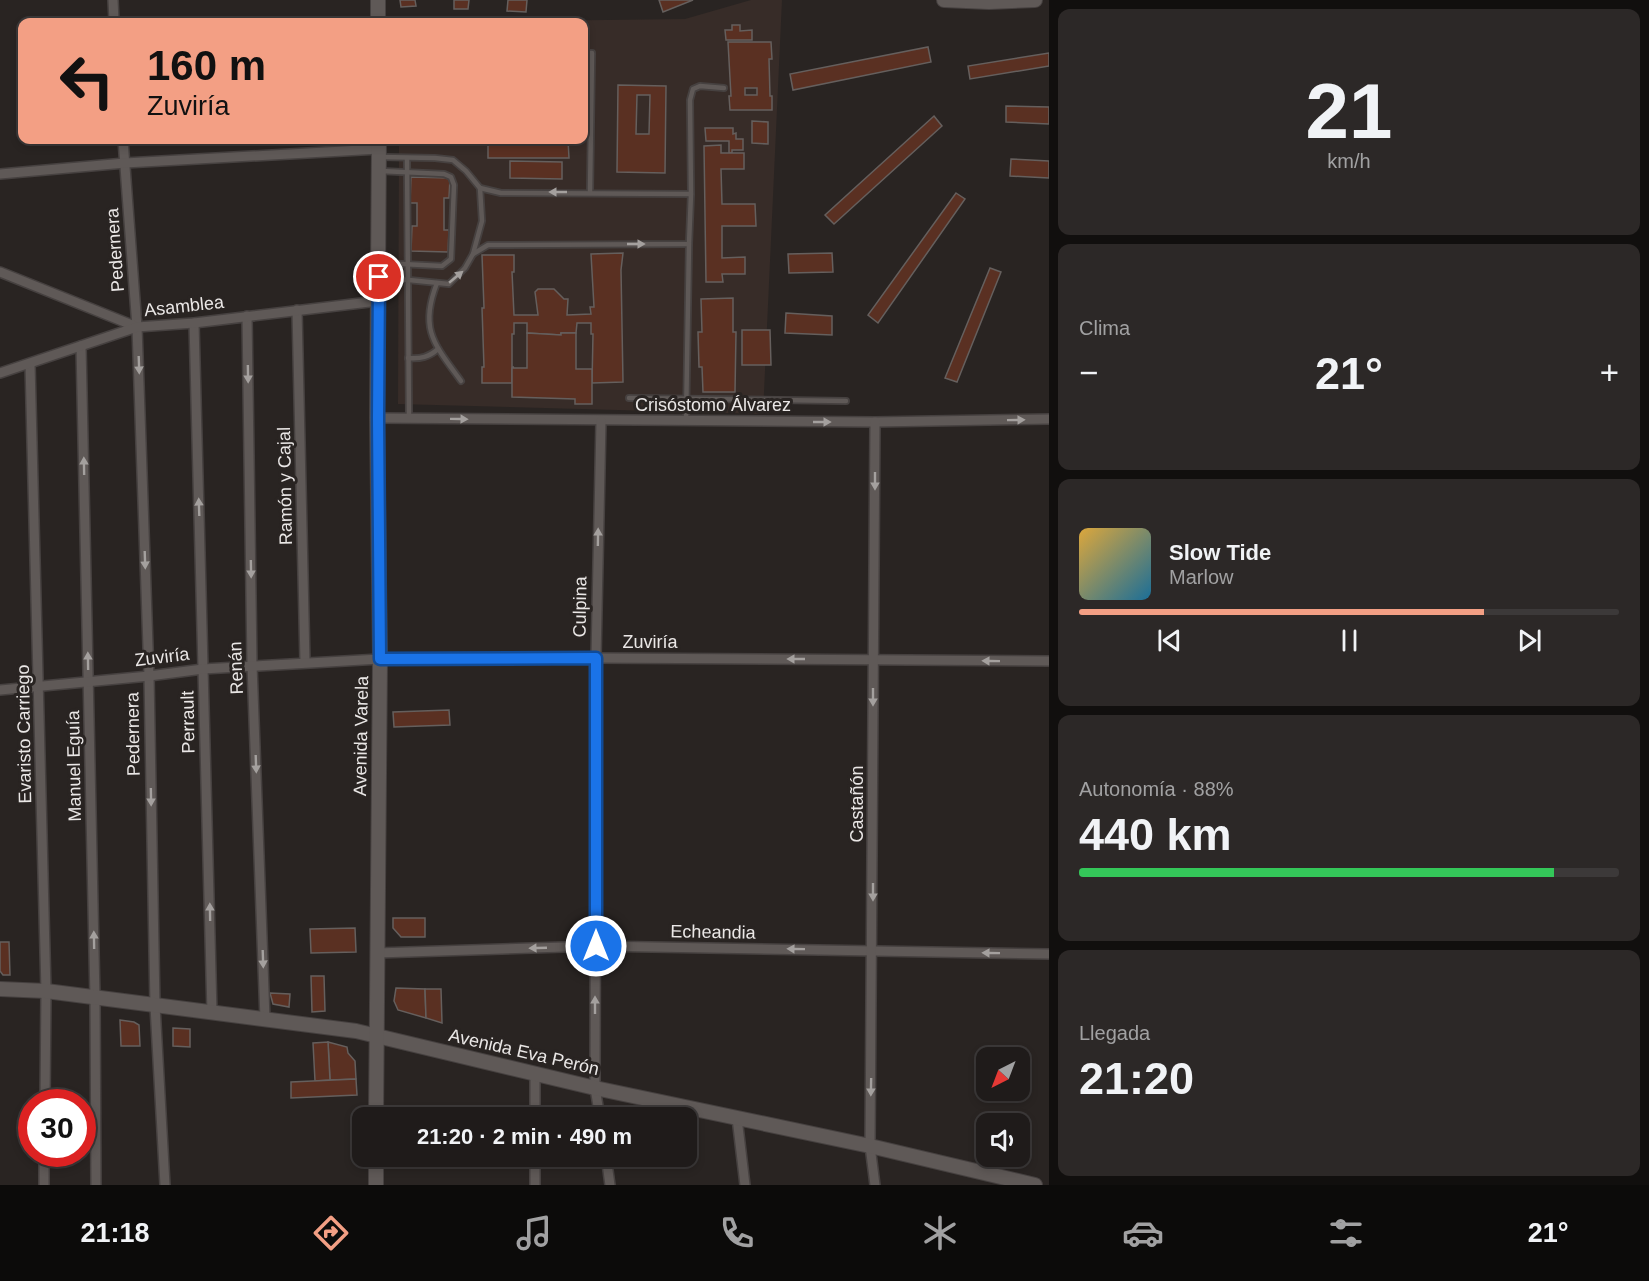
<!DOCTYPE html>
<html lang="es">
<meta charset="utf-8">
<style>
body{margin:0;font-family:Helvetica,sans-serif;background:#2c2827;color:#f1f3f6;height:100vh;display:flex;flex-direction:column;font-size:22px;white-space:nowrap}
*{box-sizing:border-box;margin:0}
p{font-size:20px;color:#a1a1a2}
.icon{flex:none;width:33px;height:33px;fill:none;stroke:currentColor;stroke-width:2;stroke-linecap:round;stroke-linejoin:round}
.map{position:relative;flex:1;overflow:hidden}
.panel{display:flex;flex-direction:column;gap:9px;padding:9px;background:#110f0e;width:600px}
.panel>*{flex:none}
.top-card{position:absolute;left:18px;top:18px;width:570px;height:126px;border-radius:12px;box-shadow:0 3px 9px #0003,0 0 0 2px #3c3939;background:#f39f84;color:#111;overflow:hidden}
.needle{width:39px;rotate:222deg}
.tools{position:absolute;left:976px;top:1047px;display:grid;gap:12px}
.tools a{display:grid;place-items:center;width:54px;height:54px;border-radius:12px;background:#1f1b1a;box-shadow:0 3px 9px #0003,0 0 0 2px #3c3939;font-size:30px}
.speed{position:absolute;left:18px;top:1089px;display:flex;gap:12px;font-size:30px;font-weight:700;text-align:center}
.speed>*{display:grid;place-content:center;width:78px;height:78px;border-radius:50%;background:#1f1b1a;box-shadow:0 3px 9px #0003,0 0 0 2px #3c3939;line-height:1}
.speed .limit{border:9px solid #d22;background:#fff;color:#111}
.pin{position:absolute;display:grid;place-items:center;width:51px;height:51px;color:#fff;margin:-26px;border:3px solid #fff;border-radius:50%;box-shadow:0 2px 6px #0007}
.me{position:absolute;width:66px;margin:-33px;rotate:0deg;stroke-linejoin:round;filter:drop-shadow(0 0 4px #0008)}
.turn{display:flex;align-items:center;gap:21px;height:126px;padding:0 30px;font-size:27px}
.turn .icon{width:78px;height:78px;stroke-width:2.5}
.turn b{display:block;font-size:42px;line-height:51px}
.big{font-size:45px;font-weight:600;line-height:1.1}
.panel .widget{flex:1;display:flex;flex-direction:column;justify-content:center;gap:9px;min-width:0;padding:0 21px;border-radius:12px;background:#2c2827}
.panel .dial{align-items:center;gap:0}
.dial b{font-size:78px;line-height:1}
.song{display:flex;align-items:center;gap:18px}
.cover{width:72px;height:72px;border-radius:9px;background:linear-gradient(135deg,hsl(40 70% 55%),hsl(200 70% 35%))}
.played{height:6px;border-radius:3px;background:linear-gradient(90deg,#f39f84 75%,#3c3939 75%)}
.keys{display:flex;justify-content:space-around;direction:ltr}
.heat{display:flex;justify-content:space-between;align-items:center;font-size:33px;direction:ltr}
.charge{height:9px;border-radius:4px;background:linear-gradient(90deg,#34c759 88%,#3c3939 0)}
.trip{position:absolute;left:352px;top:1107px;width:345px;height:60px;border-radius:12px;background:#1f1b1a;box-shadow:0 3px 9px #0003,0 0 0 2px #3c3939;font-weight:600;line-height:60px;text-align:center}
.tab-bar{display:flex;height:96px;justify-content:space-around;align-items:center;background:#0c0b0a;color:#a1a1a2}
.tab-bar .icon{width:42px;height:42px}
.tab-bar .current{color:#f39f84}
.tab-bar b{font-size:27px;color:#f1f3f6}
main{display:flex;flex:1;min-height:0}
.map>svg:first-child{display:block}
.built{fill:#372c28}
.building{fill:#5a3022;stroke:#655f5d;stroke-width:1.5;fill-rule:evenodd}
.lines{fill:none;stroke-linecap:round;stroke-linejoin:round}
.lane-casing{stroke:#464140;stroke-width:8}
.street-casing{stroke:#464140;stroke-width:12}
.secondary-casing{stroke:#464140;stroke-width:16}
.lane{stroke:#5f5957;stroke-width:4.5}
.street{stroke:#5f5957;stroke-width:9}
.secondary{stroke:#5f5957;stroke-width:14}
.oneway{fill:#a4a09e}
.route-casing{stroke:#114b97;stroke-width:15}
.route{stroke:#1a73e8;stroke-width:10}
.labels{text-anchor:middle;stroke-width:6;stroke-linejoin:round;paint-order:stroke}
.street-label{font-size:18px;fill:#eae7e6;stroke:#292422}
</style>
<main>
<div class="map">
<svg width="1049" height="1185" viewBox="0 0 1049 1185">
<rect width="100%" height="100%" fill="#292422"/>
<path class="built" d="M751,0H782L763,414L398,404L399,140H584V22H448L685,19Z"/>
<g class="building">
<path d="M400,0H415L416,6L401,7Z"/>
<path d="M454,0H469L468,9H454Z"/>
<path d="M508,0H527L526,12L507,11Z"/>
<path d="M659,0H693L663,12Z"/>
<path d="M732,25H740V31L752,30V40H726L725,30H732Z"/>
<path d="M728,42H771L772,59H769L770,96H772V110H730L729,96H731ZM745,88H757V95H745Z"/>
<path d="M928,47L931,62L793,90L790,74Z"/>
<path d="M1049,53V66L970,79L968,66Z"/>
<path d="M618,85L666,86L665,173L617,172ZM637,95H650L649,134H636Z"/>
<path d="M1006,106L1049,107V124L1006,122Z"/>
<path d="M934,116L942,126L834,224L825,215Z"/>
<path d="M752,121L768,122V144L752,143Z"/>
<path d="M705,128H733V134L736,133V139H743V150H732V153H729V141H706Z"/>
<path d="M488,140H568L569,158H488Z"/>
<path d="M721,145V153H744V169H721L722,204H755L756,226H722V258L745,257V274H722L723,282H706L704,146Z"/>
<path d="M1011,159L1049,161V178L1010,176Z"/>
<path d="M510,161L562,162V179L510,178Z"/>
<path d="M411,177L450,178L449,198H444V230H449L448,252L411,251L412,226H417V203H410Z"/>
<path d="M956,193L965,199L878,323L868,315Z"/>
<path d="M623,253L621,270L623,382L592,383L593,334H591V323H577L576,333H561V335L527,333V323H514V334H512V367H514L512,368V383H482V367H484L482,308H484L482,255H514V272H512L514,315H538L535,292L538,289H554L564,299H568L567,315L591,314L590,307H594L591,254Z"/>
<path d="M832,253L833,272L789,273L788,254Z"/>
<path d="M990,268L1001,272L957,382L945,378Z"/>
<path d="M733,298V332H736L735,392H703L702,367H699L698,332H702L701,299Z"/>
<path d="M786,313L832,316V335L785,333Z"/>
<path d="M742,330H770L771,365H742Z"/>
<path d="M527,333L561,335V333H576V369H592V404H575V399L512,397V368H527Z"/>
<path d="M449,710L450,725L394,727L393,712Z"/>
<path d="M393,918H425V937H401L393,928Z"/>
<path d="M355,928L356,952L311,953L310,929Z"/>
<path d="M0,942H9L10,975H3L0,971Z"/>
<path d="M311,976H324L325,1011L312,1012Z"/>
<path d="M396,988L425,989L426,1018L398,1010L394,1001Z"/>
<path d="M425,989H441L442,1023L426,1018Z"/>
<path d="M270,993L290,994L289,1007L273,1004Z"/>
<path d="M120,1020L134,1022L139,1025L140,1046H121Z"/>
<path d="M173,1028L190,1029V1047L173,1046Z"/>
<path d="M328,1042L347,1047L348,1053L355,1061L356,1079L330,1080Z"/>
<path d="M328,1042L330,1080L315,1081L313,1043Z"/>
<path d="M356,1079L357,1095L291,1098V1082Z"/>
<path d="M551,1107L580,1113L583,1118H542V1114Z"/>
</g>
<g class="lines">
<g class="lane-casing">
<g id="lane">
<path d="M584,53H592L590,192"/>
<path d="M407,158L409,419"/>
<path d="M381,171L444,174L451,177L454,185L451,259L442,266L382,263"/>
<path d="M691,194L690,100L693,89L700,86L724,88"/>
<path d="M473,254L482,221L480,188"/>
<path d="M379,277L449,284L465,268L473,254L488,245L689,244L691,194L501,193L480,188L466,171L453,160L435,158L380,157"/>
<path d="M437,283C419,329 434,344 461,381"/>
<path d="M408,358C421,359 429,357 438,349"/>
<path d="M629,398L846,401"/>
<path d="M686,421L689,244"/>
</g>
</g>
<g class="street-casing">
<g id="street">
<path d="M113,0L114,22"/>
<path d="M123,140L137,327L149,676L155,1006L165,1185"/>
<path d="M0,174L125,163L379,149"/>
<path d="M0,272L137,327"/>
<path d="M297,310L305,662"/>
<path d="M247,316L252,665L265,1019"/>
<path d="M194,323L212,1013"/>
<path d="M81,346L95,998L96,1185"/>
<path d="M30,364L46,991L45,1102"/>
<path d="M0,373L137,327L194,323L378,301"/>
<path d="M377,418L875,422L1049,419"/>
<path d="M0,690L149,676L203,669L380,659L596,658L1049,661"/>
<path d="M377,953L596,946L1049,954"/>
<path d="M535,1073V1118"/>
<path d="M600,1118L595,1088L596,658L601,421"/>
<path d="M737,1118L745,1185"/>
<path d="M606,1156L610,1185"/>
<path d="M44,1185V1154"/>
<path d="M535,1185V1156"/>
<path d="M875,1185L870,1146L875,422"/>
</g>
</g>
<g class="secondary-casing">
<g id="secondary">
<path d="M378,0V22"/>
<path d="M944,0L989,2L1035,0"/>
<path d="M0,989L46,991L356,1031L595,1088L870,1146L1035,1185"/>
<path d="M376,1118L380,659L377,418L379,140"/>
<path d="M376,1185V1156"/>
</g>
</g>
<use href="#lane" class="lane"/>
<use href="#street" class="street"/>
<use href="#secondary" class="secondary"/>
</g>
<defs><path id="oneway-solid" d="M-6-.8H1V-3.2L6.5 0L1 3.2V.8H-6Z" transform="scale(1.5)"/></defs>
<g class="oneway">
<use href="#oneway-solid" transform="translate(558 192) rotate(180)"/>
<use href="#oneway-solid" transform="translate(636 244)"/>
<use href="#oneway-solid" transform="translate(456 277) rotate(-40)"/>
<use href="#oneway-solid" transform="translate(139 365) rotate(88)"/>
<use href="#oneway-solid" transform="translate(248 374) rotate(89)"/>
<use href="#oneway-solid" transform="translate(459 419) rotate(1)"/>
<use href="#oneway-solid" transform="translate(1016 420) rotate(-1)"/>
<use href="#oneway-solid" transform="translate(822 422)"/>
<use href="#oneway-solid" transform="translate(84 466) rotate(-91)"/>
<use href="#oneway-solid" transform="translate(875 481) rotate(90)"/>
<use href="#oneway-solid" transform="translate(199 507) rotate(-92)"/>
<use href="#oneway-solid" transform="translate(598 537) rotate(-89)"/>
<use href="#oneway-solid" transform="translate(145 560) rotate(88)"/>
<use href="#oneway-solid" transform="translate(251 569) rotate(89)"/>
<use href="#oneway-solid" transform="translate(796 659) rotate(-180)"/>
<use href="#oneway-solid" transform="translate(88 661) rotate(-91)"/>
<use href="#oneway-solid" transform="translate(991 661) rotate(-179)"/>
<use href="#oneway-solid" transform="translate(873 697) rotate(90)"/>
<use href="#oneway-solid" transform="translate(256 764) rotate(88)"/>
<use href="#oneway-solid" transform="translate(151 797) rotate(89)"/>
<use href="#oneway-solid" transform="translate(873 892) rotate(90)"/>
<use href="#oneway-solid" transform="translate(210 912) rotate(-91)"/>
<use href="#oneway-solid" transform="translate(94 940) rotate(-91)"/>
<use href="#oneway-solid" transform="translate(538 948) rotate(178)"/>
<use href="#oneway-solid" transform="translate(796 949) rotate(-179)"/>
<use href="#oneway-solid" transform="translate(991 953) rotate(-179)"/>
<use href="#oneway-solid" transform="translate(263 959) rotate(88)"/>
<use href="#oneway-solid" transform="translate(595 1005) rotate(-90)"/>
<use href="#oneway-solid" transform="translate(871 1087) rotate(91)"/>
</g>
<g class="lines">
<g class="route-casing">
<path id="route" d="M379,277L378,418L380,659L596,658V946"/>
</g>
<use href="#route" class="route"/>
</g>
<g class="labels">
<g class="street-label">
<text transform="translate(115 250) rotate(-94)" y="6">Pedernera</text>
<text transform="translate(184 306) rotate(-6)" y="6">Asamblea</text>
<text x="713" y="411">Crisóstomo Álvarez</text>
<text transform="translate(285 486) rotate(-91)" y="6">Ramón y Cajal</text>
<text transform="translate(580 607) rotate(-89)" y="6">Culpina</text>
<text x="650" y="648">Zuviría</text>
<text transform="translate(162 657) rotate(-7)" y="6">Zuviría</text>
<text transform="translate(236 668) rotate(-92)" y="6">Renán</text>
<text transform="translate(188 722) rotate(-91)" y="6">Perrault</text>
<text transform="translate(24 734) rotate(-91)" y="6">Evaristo Carriego</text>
<text transform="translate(133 734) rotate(-91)" y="6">Pedernera</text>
<text transform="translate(361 736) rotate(-89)" y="6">Avenida Varela</text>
<text transform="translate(74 766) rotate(-91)" y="6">Manuel Eguía</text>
<text transform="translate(857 804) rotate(-90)" y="6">Castañón</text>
<text transform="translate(713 932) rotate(1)" y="6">Echeandia</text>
<text transform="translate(524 1052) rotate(13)" y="6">Avenida Eva Perón</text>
</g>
</g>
</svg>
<div class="tools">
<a><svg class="needle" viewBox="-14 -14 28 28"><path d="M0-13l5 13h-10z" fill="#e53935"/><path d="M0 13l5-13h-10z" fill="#a1a1a2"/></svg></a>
<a><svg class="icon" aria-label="sound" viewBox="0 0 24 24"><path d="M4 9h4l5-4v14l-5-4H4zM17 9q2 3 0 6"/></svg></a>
</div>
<div class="speed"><div class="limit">30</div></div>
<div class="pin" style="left:379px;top:277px;background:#d93025"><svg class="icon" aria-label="arrive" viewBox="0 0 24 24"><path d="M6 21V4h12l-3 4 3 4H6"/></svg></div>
<svg class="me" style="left:596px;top:946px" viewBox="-20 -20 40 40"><circle r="17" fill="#1a73e8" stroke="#fff" stroke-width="3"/><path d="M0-11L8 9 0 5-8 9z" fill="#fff"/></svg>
<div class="trip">21:20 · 2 min · 490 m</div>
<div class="top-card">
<div class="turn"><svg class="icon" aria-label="left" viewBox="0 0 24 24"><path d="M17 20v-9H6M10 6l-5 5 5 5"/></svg><div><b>160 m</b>Zuviría</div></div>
</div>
</div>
<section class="panel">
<div class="widget dial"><b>21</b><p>km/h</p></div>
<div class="widget"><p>Clima</p>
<div class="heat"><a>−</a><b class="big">21°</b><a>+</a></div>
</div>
<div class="widget">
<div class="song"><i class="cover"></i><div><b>Slow Tide</b><p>Marlow</p></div></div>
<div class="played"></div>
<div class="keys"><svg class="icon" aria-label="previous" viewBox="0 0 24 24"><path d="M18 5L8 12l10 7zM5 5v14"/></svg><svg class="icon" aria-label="pause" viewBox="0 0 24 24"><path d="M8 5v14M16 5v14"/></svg><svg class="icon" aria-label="next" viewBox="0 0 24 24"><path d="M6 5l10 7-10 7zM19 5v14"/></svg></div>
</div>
<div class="widget"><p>Autonomía · 88%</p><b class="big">440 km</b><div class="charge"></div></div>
<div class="widget"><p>Llegada</p><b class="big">21:20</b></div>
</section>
</main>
<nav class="tab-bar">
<b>21:18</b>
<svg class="icon current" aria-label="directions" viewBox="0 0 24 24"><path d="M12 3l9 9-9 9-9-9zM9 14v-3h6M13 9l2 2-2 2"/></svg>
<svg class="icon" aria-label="music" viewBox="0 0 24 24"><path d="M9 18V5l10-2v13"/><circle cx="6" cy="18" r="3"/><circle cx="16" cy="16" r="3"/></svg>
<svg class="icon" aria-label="phone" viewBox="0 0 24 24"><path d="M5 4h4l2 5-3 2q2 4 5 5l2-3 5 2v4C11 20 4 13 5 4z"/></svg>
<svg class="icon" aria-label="climate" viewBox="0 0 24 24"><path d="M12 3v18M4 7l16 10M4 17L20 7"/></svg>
<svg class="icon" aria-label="car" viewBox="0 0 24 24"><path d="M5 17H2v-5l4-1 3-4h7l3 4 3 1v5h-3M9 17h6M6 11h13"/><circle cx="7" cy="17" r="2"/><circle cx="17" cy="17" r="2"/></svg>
<svg class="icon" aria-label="filters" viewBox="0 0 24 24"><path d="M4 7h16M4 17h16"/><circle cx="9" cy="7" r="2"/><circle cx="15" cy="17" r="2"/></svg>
<b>21°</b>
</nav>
